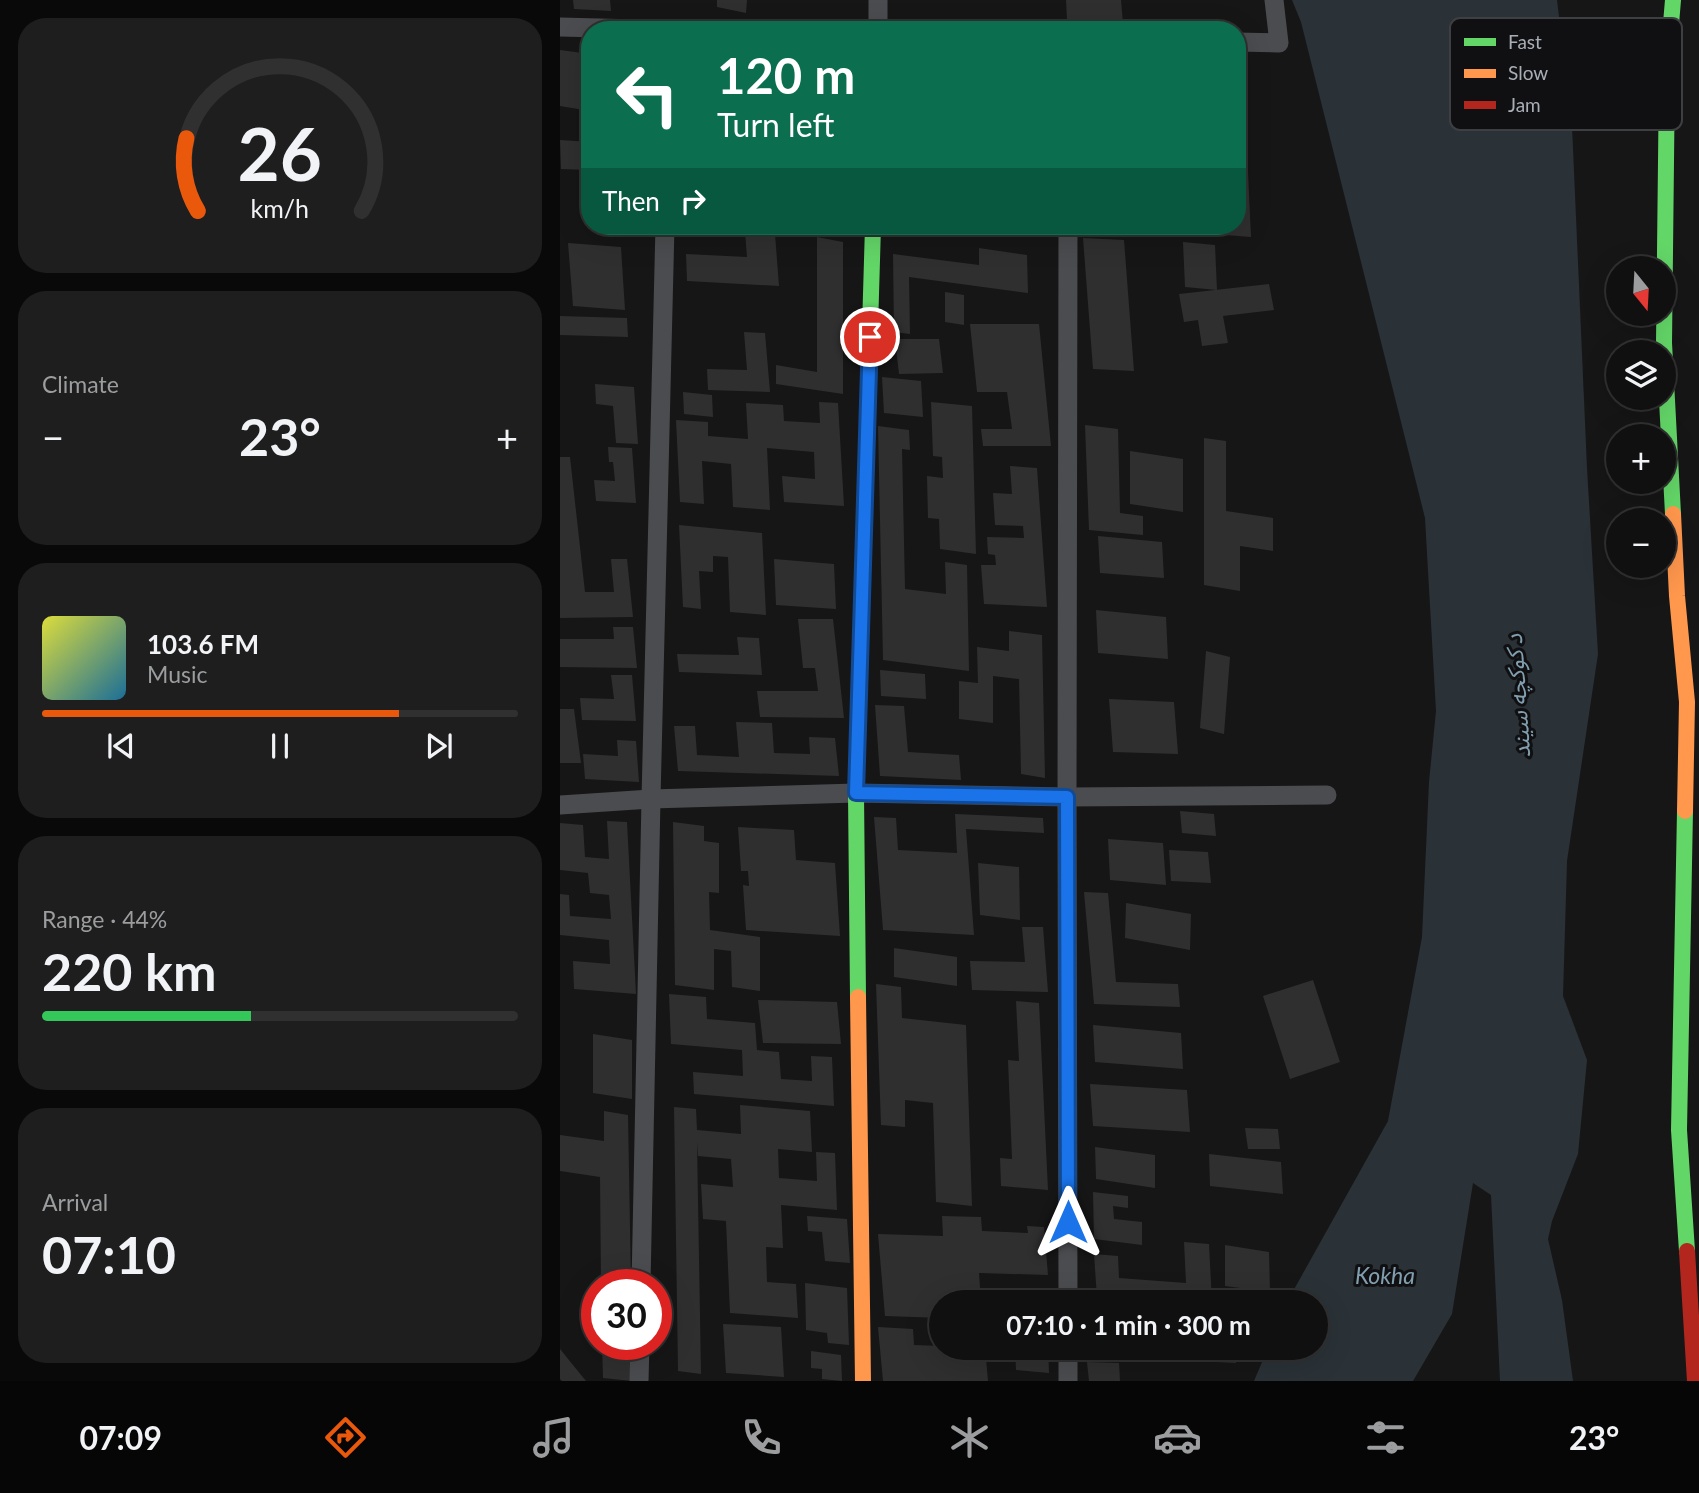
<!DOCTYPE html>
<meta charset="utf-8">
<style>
body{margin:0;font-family:Lato,"Noto Sans Arabic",sans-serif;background:#1e1e1e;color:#f1f3f6;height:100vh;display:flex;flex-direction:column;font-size:26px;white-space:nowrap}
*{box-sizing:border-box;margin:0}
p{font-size:23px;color:#9c9d9f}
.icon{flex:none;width:38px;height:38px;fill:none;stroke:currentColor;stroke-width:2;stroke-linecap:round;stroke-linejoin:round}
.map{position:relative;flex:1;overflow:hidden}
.sheet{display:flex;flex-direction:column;gap:18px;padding:18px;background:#090909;width:560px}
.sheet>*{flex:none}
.hud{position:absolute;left:21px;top:21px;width:665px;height:214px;border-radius:28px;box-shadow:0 7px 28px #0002,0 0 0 2px #303030;background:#0b6e4f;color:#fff;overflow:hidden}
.needle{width:46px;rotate:162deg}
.tools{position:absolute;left:1046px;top:256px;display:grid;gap:14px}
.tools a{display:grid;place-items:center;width:70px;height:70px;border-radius:50%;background:#101010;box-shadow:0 7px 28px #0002,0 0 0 2px #303030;font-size:35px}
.speed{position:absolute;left:21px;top:1269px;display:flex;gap:14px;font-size:35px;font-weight:700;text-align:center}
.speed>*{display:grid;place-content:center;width:91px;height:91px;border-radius:50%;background:#101010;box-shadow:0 7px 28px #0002,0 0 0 2px #303030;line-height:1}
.speed .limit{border:10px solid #d22;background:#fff;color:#111}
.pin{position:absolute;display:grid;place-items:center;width:60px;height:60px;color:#fff;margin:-30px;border:4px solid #fff;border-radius:50%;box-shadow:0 2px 7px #0007}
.me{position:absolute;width:77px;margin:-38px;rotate:0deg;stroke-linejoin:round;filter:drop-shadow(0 0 5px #0008)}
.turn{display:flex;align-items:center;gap:24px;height:147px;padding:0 21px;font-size:32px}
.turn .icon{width:91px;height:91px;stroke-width:2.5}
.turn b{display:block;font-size:49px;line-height:60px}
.then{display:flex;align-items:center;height:66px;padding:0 21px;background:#0003;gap:14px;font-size:26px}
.big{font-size:52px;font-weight:700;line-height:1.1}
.sheet .card{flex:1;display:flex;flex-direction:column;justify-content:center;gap:10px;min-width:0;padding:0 24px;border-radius:28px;background:#1e1e1e}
.sheet .dial{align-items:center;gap:0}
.dial svg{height:182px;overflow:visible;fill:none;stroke:#303030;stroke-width:7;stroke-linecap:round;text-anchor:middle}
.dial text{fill:#f1f3f6;stroke:none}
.song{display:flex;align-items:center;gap:21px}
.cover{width:84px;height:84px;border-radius:10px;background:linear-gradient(135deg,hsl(60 70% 55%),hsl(200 70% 35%))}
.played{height:7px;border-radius:4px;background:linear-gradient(90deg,#ea580c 75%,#303030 75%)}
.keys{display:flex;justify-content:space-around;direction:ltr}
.heat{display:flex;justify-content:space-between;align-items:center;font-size:38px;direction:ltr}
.charge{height:10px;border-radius:5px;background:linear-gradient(90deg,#34c759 44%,#303030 0)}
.trip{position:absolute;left:369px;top:1290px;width:399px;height:70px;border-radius:35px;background:#101010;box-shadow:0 7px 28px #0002,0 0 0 2px #303030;font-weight:700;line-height:70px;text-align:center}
.tab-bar{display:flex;height:112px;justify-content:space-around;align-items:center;background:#060606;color:#9c9d9f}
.tab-bar .icon{width:49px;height:49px}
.tab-bar .active{color:#ea580c}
.tab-bar b{font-size:32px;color:#f1f3f6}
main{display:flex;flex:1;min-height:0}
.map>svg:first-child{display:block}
.water{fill:#2a3237}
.building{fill:#2f2f30}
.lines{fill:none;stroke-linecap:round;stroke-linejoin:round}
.street{stroke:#4b4c4f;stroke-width:19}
.fast{stroke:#63d668;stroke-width:16}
.slow{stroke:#ff974d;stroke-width:16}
.jam{stroke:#b3261e;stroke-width:16}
.route-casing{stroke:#114b97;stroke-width:18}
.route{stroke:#1a73e8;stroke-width:12}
.labels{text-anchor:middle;stroke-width:6;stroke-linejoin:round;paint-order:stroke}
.water-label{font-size:23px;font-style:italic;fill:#819faf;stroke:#101012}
.key{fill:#101012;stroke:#3e3f43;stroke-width:2}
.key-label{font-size:19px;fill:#a8aeb6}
</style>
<main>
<section class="sheet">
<div class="card dial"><svg viewBox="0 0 100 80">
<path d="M14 69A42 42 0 1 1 86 69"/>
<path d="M14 69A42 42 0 0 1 9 37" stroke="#ea580c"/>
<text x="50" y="56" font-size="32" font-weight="700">26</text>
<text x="50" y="72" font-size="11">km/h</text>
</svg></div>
<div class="card"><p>Climate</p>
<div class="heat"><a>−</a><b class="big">23°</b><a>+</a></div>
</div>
<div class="card">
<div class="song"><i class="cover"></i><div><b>103.6 FM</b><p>Music</p></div></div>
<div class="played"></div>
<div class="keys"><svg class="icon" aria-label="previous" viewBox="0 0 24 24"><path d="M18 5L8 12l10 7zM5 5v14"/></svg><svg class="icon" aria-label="pause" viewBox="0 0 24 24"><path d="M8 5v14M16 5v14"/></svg><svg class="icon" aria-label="next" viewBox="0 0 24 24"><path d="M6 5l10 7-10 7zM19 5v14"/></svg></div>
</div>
<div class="card"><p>Range · 44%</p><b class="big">220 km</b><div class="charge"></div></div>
<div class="card"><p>Arrival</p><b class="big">07:10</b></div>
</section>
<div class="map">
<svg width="1139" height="1381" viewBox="0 0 1139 1381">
<rect width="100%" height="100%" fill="#161616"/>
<path class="water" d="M732,0H997L1012,126L1027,468L1038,654L1007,861L1003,996L1027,1060L1018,1154L992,1221L988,1239L1002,1300L1013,1381H940L931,1195L913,1183L892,1314L853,1381H694L708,1348H756V1302H727L828,1121L862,937L869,782L876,711L865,518L741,22Z"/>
<g class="building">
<path d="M13,0H50L51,11L14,9Z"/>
<path d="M157,0H187L186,13L157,7Z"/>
<path d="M506,0H561L563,24L507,20Z"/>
<path d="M0,50L30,54V111L0,106Z"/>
<path d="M0,140L30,142V170L1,169Z"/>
<path d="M677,171L688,172L691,237L600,230L599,226H677Z"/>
<path d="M185,232L215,234L219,286L127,281L126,254L187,257Z"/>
<path d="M257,237L283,242V394L216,384V365L257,372Z"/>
<path d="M523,238L564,240L574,371L533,369Z"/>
<path d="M623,242L655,245L657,290L625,287Z"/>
<path d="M8,243L61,247L65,310L13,306Z"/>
<path d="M419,248L467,255L468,293L349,277L350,334L334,332L333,254L419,265Z"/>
<path d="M709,284L714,310L663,316L668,343L642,346L638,320L624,322L619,294Z"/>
<path d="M385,292L404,295V325L385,322Z"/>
<path d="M0,316L67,318L68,337L0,335Z"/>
<path d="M410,324H479L491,446H423L421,429H452L447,392H417Z"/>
<path d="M184,332L205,333L210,392L148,390L147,369L187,370Z"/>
<path d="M335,339H379L383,373L339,374Z"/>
<path d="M322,377L361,381L363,417L324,413Z"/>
<path d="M35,384L74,387L78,444L56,443L53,406L36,404Z"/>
<path d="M123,392L152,395L153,417L124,414Z"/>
<path d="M259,402L278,403L284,506L224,502L222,476L255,479L254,452L207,448L210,510L173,507L171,464L142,461L144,504L120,502L116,420L148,422V436L188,439L186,403L223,405L224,421L260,423Z"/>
<path d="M371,402L412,406L416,554L380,549L379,519L368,518L367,476L383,478L382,457L373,456Z"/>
<path d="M525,425L558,429L560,513L583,516V535L529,530Z"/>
<path d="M318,426L349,430L350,450L342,449L345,589L386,594L385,562L407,565L409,671L323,660Z"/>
<path d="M644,438L666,441V511L713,518V551L680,546V591L644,585Z"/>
<path d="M48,447L72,448L76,503L36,501L34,480L55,481L53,462H49Z"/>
<path d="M570,451L623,459V512L570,504Z"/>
<path d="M0,457H10L25,592H54L51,559H67L73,617L0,618Z"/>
<path d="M450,466L477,468L487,607L424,604L421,565H436L435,555L428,554L427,537L464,538L463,526L435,525L433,493L452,494Z"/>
<path d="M119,525L202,533L206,615L170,612L168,557L153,556V572L139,571L141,609L123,607Z"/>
<path d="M538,536L602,542L604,578L540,573Z"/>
<path d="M214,559L274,564L276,609L216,605Z"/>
<path d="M536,610L606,617L608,659L538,653Z"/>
<path d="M238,619H273L284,718L200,717L197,691H258L255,668H243Z"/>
<path d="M53,627H73L77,668L0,667V639H54Z"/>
<path d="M449,631L482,635L485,778L461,774L459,679L433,676V723L399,719V681L418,683L417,647L449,651Z"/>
<path d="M177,637L199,638L202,675L119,672L117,654L179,655Z"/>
<path d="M646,651L670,657L664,734L640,728Z"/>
<path d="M320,670L365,674L366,699L321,696Z"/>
<path d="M51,675H72L76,721L22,720L20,698L54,699Z"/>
<path d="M549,699L614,702L618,754L553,752Z"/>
<path d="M315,705L344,706L348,752L399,755L401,780L320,776Z"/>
<path d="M0,709H14L21,763H0Z"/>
<path d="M176,722L212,723L214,753L250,754L249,737L275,738L279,776L118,771L114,726H135L137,755L179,757Z"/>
<path d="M57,740L76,741L79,782L25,779L23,754L58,756Z"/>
<path d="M620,811L654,814L656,836L622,833Z"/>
<path d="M395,814L483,818L484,833L406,829L414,935L323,930L314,817L336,818L338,850L397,853Z"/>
<path d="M47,821L67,822L76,994L14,989L13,961L50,964L49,940L0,935V894L9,895L10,916L51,919L49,895L30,893L28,873L0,870V823L23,825L25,857L49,859Z"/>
<path d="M113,822L144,826V841L159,843V893L149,892L150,930L200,937V991L172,987L171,951L154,949V990L115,985Z"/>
<path d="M178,827L234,830L236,860L275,863L280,936L186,930L183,885L189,886L188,871H181Z"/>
<path d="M548,839L603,843L606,885L550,880Z"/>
<path d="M609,850L648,852L651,883L611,881Z"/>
<path d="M418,863L459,867L460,920L420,915Z"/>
<path d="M524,892L548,893L556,982L618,984L620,1007L534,1004Z"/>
<path d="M566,903L631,914L630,950L565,938Z"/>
<path d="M462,927H483L488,992L412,990L410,961L465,962Z"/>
<path d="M334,948L397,957V986L334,977Z"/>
<path d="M753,980L780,1062L730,1079L703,996Z"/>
<path d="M316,984L341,987L342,1018L406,1025L412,1206L376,1202L373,1103L345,1100V1127L321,1125Z"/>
<path d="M109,994L146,997L147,1019L195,1023L197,1050L219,1052L221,1079L252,1081L251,1056L272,1057L274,1106L134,1094L133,1072L183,1076L182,1050L111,1044Z"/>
<path d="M198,1000L277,1002L281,1044L203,1043Z"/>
<path d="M456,1001L479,1003L488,1190L441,1186L440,1158L452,1159L448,1060L459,1061Z"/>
<path d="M533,1025L621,1033L623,1069L535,1062Z"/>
<path d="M33,1034L72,1040V1099L33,1093Z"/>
<path d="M530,1084L627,1090L630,1132L533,1126Z"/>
<path d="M180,1105L250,1111L252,1152L218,1149L219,1178L257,1181L256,1152L275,1153L277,1210L221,1205L223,1248L206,1247L207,1282L236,1284L238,1318L170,1313L166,1221L143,1219L141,1184L173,1187L171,1159L138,1156L137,1142L141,1374L118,1371L114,1107L136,1109L137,1130L181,1134Z"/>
<path d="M44,1111L68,1115L71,1284H41L40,1177L0,1171V1135L44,1141Z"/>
<path d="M685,1128L718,1129L720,1149H688Z"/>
<path d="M535,1147L595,1155V1188L536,1179Z"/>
<path d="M649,1154L721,1162L723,1194L650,1186Z"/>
<path d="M533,1192L568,1196V1208L553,1206L554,1219L582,1222V1245L534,1239Z"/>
<path d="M247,1216L287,1219L290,1263L265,1261L262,1232L248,1231Z"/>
<path d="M382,1216L421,1217L422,1231L468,1233L467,1226L484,1227L488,1275L419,1273L421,1302H382V1318L325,1316L318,1234L383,1236Z"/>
<path d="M624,1242L649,1244L652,1302H589L537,1298L534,1254L558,1256L559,1278L626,1283Z"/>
<path d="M665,1245L709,1252L710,1292L665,1286Z"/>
<path d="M245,1283L287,1288L289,1345L268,1343L267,1333L246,1330Z"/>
<path d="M163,1324L221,1327L224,1377L166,1373Z"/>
<path d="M318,1327L353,1329L354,1345L382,1346V1348H425L428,1381H323Z"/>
<path d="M42,1344H72V1381L43,1378Z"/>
<path d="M455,1348H488L489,1373L456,1370Z"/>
<path d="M535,1348H563L564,1358L535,1355Z"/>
<path d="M575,1348H674L676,1363L576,1358Z"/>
<path d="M0,1349L26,1381H2L0,1379Z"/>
<path d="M251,1351L281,1355L282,1381L262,1379V1369L251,1368Z"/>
<path d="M527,1362L559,1363L560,1381H529Z"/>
</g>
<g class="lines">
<g class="street">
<path d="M0,27L118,30"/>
<path d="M318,30V0"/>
<path d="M677,42L719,43L714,0"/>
<path d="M0,805L91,799L296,793L507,797L767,795"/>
<path d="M81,1284L91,799L105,226"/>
<path d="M508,1302L507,797L508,226"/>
<path d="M508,1348V1381"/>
<path d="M79,1381L80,1344"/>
</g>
<g class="fast">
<path d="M310,328L313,226"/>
<path d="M1113,514L1104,343L1107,71L1113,0"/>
<path d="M1125,811L1119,1130L1127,1251"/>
<path d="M298,997L296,793L305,498"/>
</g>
<g class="slow">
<path d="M1113,514L1117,596L1127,702L1125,811"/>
<path d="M298,997L303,1381"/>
</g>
<g class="jam">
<path d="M305,498L310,328"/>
<path d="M1127,1251L1135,1381"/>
</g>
</g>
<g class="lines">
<g class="route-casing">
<path id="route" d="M310,337L296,793L507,797L508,1222"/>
</g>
<use href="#route" class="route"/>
</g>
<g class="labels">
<g class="water-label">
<text transform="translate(958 696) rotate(-94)" y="8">د کوکچه سیند</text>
<text x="825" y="1284">Kokha</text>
</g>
</g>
<rect x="890" y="18" width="232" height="112" rx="10" class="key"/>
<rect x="904" y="38" width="32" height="8" fill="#63d668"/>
<rect x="904" y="69" width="32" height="9" fill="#ff974d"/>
<rect x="904" y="101" width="32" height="8" fill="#b3261e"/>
<g class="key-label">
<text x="948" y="49">Fast</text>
<text x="948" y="80">Slow</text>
<text x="948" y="112">Jam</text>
</g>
</svg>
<div class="tools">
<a><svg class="needle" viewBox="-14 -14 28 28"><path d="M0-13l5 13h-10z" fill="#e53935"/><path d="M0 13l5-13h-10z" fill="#9c9d9f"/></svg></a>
<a><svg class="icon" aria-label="layers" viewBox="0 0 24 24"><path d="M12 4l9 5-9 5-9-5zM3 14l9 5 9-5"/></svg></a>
<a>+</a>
<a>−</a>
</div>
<div class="speed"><div class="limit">30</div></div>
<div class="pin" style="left:310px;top:337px;background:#d93025"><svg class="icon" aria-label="arrive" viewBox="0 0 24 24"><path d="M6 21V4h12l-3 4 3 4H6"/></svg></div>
<svg class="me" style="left:508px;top:1222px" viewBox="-20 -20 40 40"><path d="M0-17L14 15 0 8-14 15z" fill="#1a73e8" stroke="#fff" stroke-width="4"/></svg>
<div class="trip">07:10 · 1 min · 300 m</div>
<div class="hud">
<div class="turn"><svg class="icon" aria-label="left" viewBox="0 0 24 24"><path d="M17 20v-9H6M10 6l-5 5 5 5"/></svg><div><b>120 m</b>Turn left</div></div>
<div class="then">Then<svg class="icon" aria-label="right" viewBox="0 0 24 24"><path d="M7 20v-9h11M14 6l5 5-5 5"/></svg></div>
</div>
</div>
</main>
<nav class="tab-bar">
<b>07:09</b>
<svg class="icon active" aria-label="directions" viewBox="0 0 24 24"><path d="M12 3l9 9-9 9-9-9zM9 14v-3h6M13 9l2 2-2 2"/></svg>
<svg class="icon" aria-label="music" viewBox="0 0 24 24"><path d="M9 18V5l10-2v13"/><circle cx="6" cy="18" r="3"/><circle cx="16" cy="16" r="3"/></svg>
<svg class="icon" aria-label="phone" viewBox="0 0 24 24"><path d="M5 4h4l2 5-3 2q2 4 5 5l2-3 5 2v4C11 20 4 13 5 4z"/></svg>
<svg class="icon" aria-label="climate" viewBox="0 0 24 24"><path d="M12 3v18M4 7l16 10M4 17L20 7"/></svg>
<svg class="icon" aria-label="car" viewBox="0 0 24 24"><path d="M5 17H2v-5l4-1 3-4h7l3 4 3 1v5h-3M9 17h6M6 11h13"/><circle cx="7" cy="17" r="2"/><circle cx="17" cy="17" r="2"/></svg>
<svg class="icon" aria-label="filters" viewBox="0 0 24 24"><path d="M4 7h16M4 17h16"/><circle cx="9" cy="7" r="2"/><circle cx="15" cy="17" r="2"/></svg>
<b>23°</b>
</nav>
